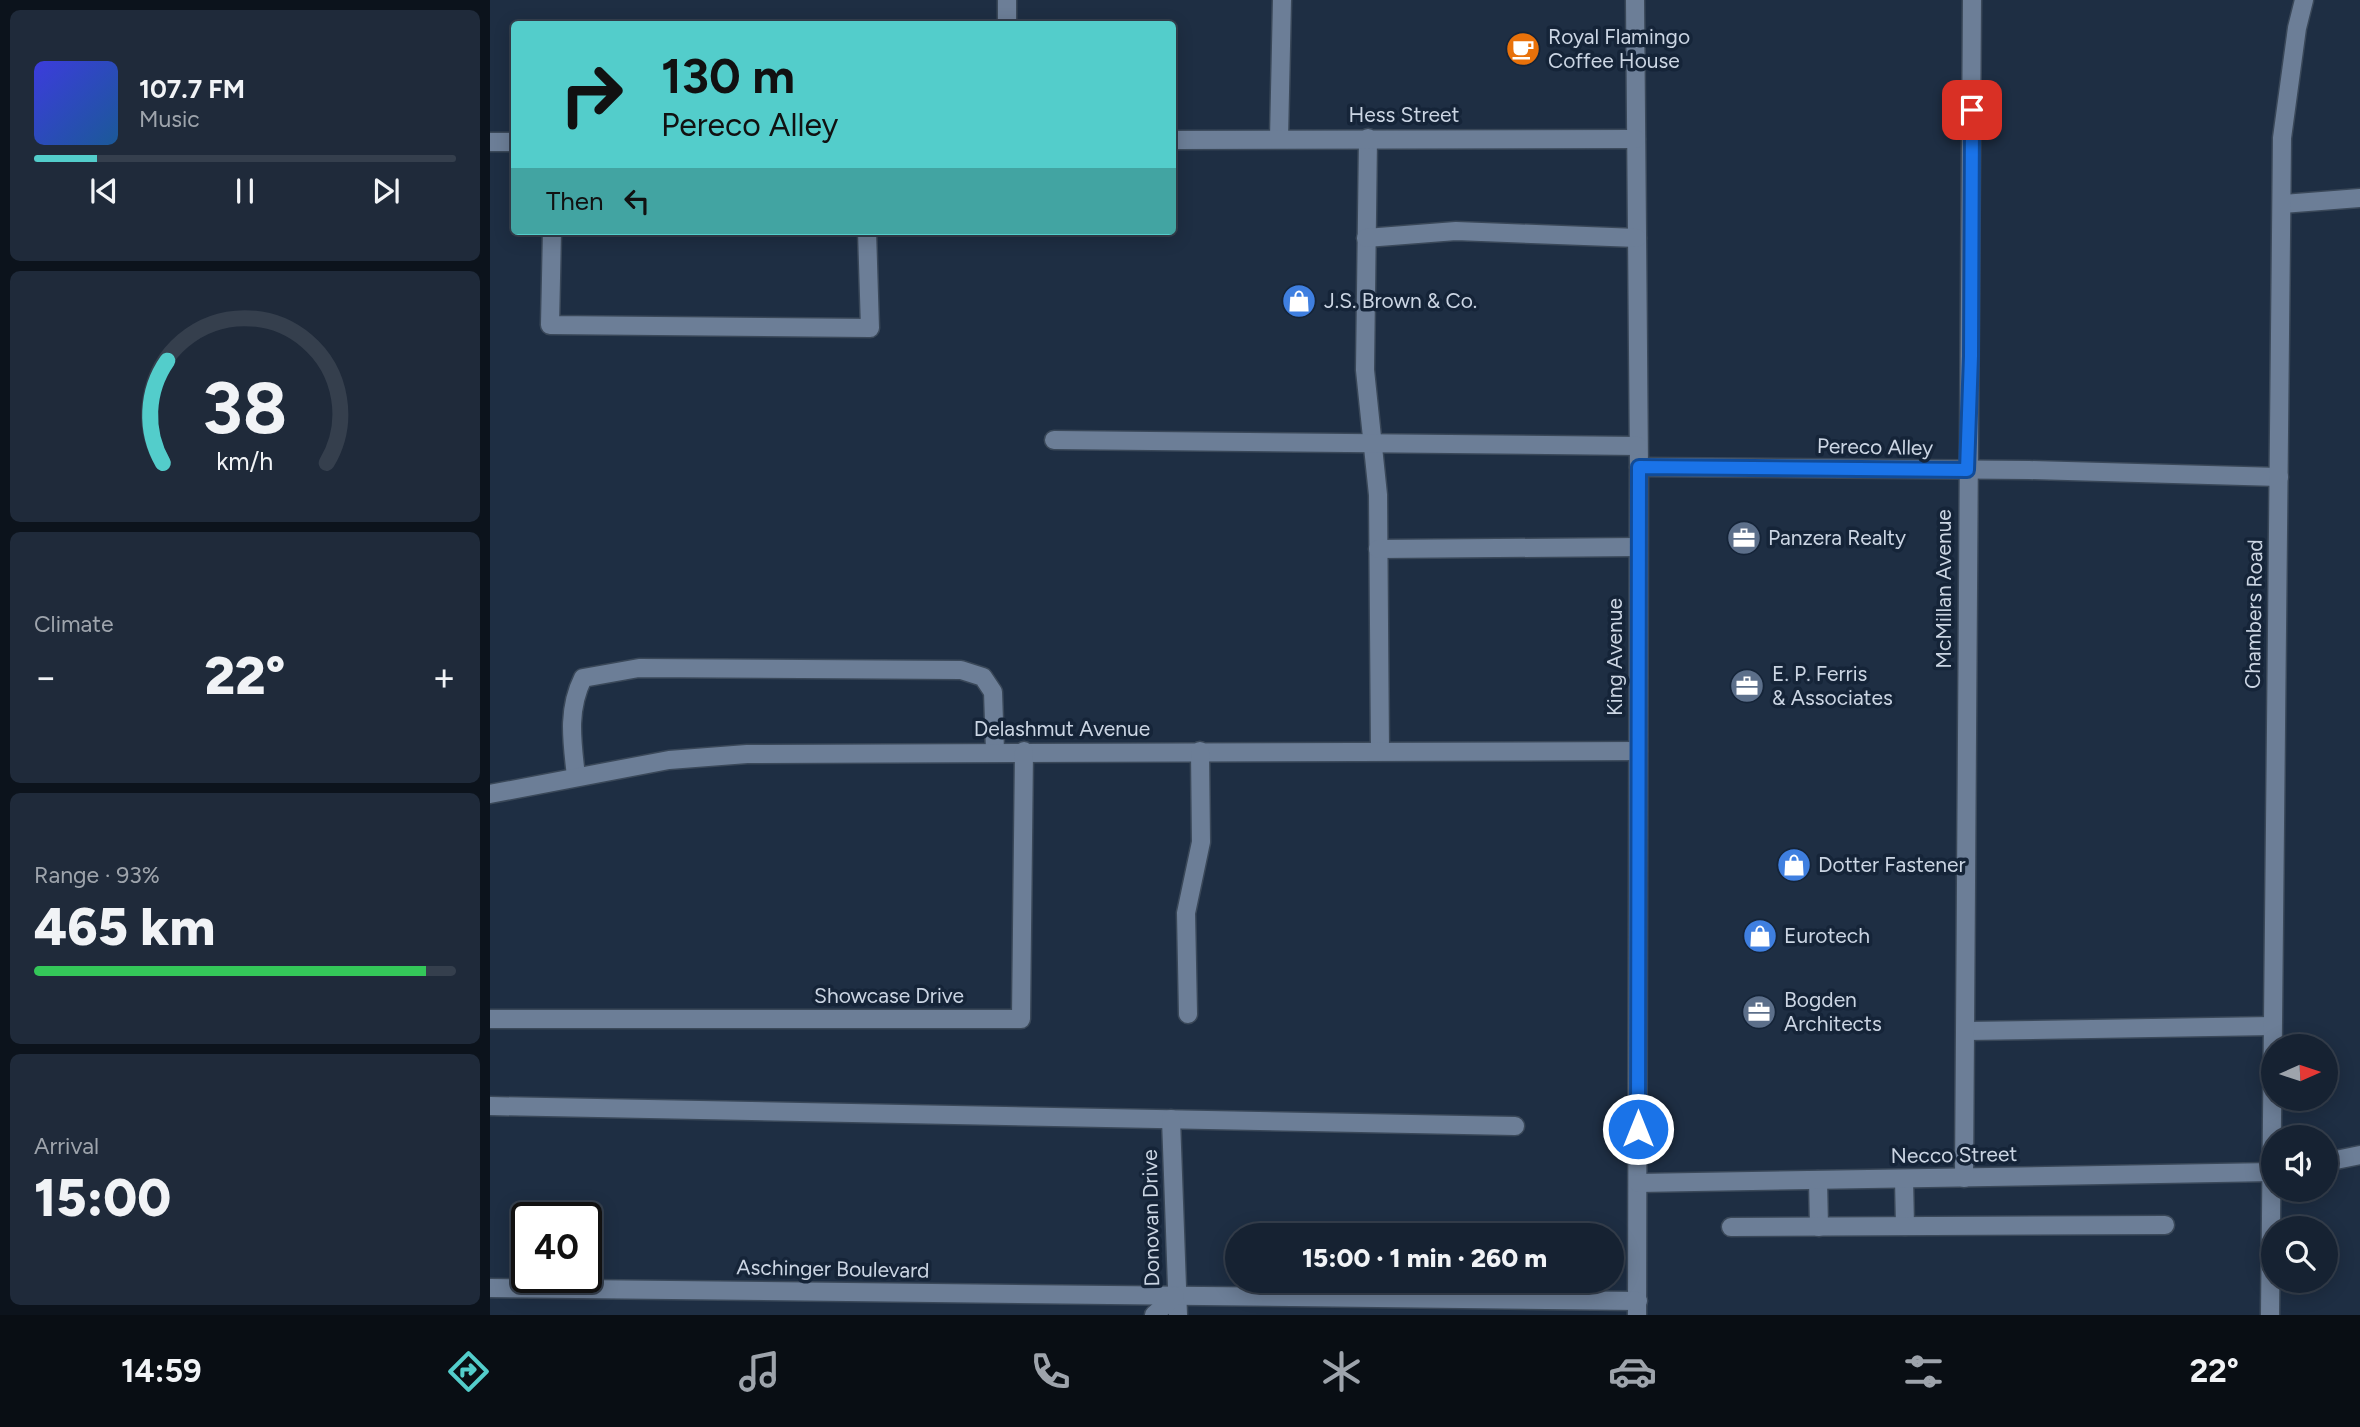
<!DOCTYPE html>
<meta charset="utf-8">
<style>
body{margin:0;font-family:Figtree,sans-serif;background:#1f2a3a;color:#f1f3f6;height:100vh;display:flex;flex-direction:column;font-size:26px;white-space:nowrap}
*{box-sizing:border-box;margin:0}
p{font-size:23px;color:#9ea4ac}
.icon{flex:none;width:38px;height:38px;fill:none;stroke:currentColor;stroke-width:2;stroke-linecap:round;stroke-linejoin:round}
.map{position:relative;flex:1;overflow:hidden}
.sheet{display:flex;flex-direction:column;gap:10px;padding:10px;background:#0c131c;width:490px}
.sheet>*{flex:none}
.banner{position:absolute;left:21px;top:21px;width:665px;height:214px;border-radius:7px;box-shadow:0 4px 18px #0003,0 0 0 2px #353f4d;background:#53cdcb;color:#111;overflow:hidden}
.needle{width:46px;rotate:87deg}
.buttons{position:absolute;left:1771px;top:1034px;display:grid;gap:14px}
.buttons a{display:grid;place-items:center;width:77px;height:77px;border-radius:50%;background:#162232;box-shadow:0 4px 18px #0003,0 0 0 2px #353f4d;font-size:35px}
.speed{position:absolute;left:21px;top:1202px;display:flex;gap:14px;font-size:35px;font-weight:700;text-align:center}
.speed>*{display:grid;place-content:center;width:91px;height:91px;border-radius:50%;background:#162232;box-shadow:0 4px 18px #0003,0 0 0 2px #353f4d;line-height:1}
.speed .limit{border:4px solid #111;border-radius:10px;background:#fff;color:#111}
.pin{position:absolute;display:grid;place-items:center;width:60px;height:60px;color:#fff;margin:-30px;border-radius:14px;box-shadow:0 4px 10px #0006}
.me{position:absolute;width:77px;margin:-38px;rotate:0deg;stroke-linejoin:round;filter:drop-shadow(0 0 5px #0008)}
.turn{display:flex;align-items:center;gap:24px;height:147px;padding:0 35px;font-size:32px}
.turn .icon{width:91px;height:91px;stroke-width:2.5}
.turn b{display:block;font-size:49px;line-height:60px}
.then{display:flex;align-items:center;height:66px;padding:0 35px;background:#0003;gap:14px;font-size:26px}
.big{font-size:52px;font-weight:800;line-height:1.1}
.sheet .card{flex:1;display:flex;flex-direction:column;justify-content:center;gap:10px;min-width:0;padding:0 24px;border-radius:10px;background:#1f2a3a}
.sheet .dial{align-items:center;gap:0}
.dial svg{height:182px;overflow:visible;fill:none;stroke:#353f4d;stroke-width:7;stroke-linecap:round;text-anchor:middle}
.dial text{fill:#f1f3f6;stroke:none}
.song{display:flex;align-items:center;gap:21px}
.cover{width:84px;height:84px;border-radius:10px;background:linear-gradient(135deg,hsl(240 70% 55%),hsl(210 70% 35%))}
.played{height:7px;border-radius:4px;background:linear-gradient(90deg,#53cdcb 15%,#353f4d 15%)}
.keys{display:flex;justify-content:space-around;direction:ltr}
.heat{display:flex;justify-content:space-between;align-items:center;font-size:38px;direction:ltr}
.charge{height:10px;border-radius:5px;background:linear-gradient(90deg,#34c759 93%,#353f4d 0)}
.trip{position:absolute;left:735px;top:1223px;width:399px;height:70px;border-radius:35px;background:#162232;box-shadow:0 4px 18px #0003,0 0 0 2px #353f4d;font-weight:800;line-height:70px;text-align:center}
.dock{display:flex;height:112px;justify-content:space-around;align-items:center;background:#090e14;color:#9ea4ac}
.dock .icon{width:49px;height:49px}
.dock .current{color:#53cdcb}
.dock b{font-size:32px;color:#f1f3f6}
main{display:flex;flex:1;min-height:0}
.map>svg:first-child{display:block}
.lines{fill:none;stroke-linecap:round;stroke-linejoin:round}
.minor-casing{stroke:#3a4859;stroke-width:21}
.minor{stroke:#6c7e97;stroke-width:18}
.route-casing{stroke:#114b97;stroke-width:18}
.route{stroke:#1a73e8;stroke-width:12}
.labels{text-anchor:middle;stroke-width:7;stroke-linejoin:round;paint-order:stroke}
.poi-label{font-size:21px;fill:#cbd5e3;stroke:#152438;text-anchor:start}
.street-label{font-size:21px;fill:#cbd5e3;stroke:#152438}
</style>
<main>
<section class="sheet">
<div class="card">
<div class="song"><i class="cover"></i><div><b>107.7 FM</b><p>Music</p></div></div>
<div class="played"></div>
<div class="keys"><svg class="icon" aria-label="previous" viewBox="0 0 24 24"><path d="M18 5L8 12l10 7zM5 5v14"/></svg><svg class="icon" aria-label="pause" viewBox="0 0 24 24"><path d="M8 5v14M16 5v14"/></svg><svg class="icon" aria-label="next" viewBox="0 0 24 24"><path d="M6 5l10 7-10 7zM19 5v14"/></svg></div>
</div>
<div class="card dial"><svg viewBox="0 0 100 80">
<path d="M14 69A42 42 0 1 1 86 69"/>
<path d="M14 69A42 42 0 0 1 16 24" stroke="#53cdcb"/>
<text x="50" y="56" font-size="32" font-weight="700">38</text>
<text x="50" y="72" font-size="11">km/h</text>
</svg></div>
<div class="card"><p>Climate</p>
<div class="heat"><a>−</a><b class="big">22°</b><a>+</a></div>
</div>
<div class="card"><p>Range · 93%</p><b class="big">465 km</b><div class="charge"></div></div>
<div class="card"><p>Arrival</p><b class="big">15:00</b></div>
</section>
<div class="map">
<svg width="1870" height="1315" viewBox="0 0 1870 1315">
<rect width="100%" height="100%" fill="#1e2e43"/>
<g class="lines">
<g class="minor-casing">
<g id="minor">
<path d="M517,0V24"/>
<path d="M1145,0L1149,467L1147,1315"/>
<path d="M789,138L792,0"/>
<path d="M878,138L875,370L888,495L890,751"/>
<path d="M682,140L1146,139"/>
<path d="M0,142H24"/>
<path d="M1792,204L1870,198"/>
<path d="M62,231L60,325L380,328L377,231"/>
<path d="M876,238L966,231L1147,238"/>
<path d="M564,440L1148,446"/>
<path d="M1149,467L1539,470L1789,477"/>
<path d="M888,549L1148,547"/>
<path d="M86,776C82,741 77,710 93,678L149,668L471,670L493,677L503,692L505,751"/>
<path d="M0,794L179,760L257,754L1148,751"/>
<path d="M698,1014L696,913L711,842L710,751"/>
<path d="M0,1019H531L534,751"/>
<path d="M1476,1031L1782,1026"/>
<path d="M0,1106L1025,1126"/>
<path d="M681,1119L688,1315"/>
<path d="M1836,1162L1870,1155"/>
<path d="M1474,1178L1482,0"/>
<path d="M1414,1179L1415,1226"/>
<path d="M1328,1180L1329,1227"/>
<path d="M1148,1183L1783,1172"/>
<path d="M1241,1227L1675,1225"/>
<path d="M0,1288L1148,1301"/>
<path d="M664,1315L685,1296"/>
<path d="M1780,1315L1792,138L1807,28L1814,0"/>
</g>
</g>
<use href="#minor" class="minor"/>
</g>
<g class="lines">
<g class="route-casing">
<path id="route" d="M1148,1129L1149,467L1477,470L1481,356L1482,110"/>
</g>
<use href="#route" class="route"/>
</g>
<defs>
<g id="cafe-disc" transform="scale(1.75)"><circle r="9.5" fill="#e8710a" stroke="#152438"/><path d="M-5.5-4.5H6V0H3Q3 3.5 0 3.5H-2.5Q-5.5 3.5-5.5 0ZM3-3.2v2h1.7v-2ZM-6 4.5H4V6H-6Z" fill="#fff"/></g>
<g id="shop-disc" transform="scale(1.75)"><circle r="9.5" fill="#3f7fe0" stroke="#152438"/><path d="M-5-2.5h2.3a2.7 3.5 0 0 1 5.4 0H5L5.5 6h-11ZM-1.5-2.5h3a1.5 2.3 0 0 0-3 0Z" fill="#fff"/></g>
<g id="office-disc" transform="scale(1.75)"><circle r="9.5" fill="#5c6f8a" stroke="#152438"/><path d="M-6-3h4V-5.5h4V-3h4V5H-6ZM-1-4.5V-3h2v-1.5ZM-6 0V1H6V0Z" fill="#fff"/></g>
</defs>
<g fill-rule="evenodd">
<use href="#cafe-disc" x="1033" y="49"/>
<use href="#shop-disc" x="809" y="301"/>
<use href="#office-disc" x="1254" y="538"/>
<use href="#office-disc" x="1257" y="686"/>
<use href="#shop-disc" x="1304" y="865"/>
<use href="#shop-disc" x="1270" y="936"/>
<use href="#office-disc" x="1269" y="1012"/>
</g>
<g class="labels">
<g class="poi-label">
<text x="1058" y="44">Royal Flamingo<tspan x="1058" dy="24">Coffee House</tspan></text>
<text x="834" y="308">J.S. Brown &amp; Co.</text>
<text x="1278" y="545">Panzera Realty</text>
<text x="1282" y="681">E. P. Ferris<tspan x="1282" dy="24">&amp; Associates</tspan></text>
<text x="1328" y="872">Dotter Fastener</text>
<text x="1294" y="943">Eurotech</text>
<text x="1294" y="1007">Bogden<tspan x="1294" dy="24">Architects</tspan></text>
</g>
<g class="street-label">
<text x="914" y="122">Hess Street</text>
<text transform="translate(1385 447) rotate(1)" y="7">Pereco Alley</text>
<text transform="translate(1454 589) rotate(-90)" y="7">McMillan Avenue</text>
<text transform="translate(1764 614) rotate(-89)" y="7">Chambers Road</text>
<text transform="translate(1125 657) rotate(-90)" y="7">King Avenue</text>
<text x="572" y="736">Delashmut Avenue</text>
<text x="399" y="1003">Showcase Drive</text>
<text transform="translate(1464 1155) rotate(-1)" y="7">Necco Street</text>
<text transform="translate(661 1218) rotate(-91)" y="7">Donovan Drive</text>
<text transform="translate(343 1269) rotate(1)" y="7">Aschinger Boulevard</text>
</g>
</g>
</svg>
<div class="buttons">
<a><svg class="needle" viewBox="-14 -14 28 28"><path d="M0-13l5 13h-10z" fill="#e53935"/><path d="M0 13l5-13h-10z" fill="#9ea4ac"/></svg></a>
<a><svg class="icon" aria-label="sound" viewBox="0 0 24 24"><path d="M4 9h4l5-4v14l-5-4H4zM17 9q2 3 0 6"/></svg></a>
<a><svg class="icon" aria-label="search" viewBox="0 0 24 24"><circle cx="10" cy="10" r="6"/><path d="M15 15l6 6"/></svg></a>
</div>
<div class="speed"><div class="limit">40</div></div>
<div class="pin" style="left:1482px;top:110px;background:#d93025"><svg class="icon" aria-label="arrive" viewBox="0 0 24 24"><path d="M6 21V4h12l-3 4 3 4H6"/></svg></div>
<svg class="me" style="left:1148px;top:1129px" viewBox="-20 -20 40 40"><circle r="17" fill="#1a73e8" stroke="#fff" stroke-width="3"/><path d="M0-11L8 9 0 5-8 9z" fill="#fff"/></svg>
<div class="trip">15:00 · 1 min · 260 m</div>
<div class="banner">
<div class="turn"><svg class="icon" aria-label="right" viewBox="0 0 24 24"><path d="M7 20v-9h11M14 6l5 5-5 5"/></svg><div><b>130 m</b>Pereco Alley</div></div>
<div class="then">Then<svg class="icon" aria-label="left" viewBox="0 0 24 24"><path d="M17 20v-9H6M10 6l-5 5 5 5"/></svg></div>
</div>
</div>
</main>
<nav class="dock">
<b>14:59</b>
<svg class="icon current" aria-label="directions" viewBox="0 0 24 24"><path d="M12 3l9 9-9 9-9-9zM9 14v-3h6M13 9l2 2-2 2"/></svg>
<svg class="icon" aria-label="music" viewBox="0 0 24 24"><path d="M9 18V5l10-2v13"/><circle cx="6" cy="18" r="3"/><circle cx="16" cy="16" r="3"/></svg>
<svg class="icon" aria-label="phone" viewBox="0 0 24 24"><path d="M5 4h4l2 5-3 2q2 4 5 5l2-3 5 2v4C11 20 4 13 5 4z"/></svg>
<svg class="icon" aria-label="climate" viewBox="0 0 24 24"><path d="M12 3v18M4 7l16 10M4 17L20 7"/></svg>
<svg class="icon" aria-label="car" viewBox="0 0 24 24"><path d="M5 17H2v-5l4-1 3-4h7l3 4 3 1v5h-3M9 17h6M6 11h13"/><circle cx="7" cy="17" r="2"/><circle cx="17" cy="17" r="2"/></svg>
<svg class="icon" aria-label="filters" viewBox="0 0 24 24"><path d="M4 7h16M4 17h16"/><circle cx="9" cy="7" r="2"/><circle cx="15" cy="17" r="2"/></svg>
<b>22°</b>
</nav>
